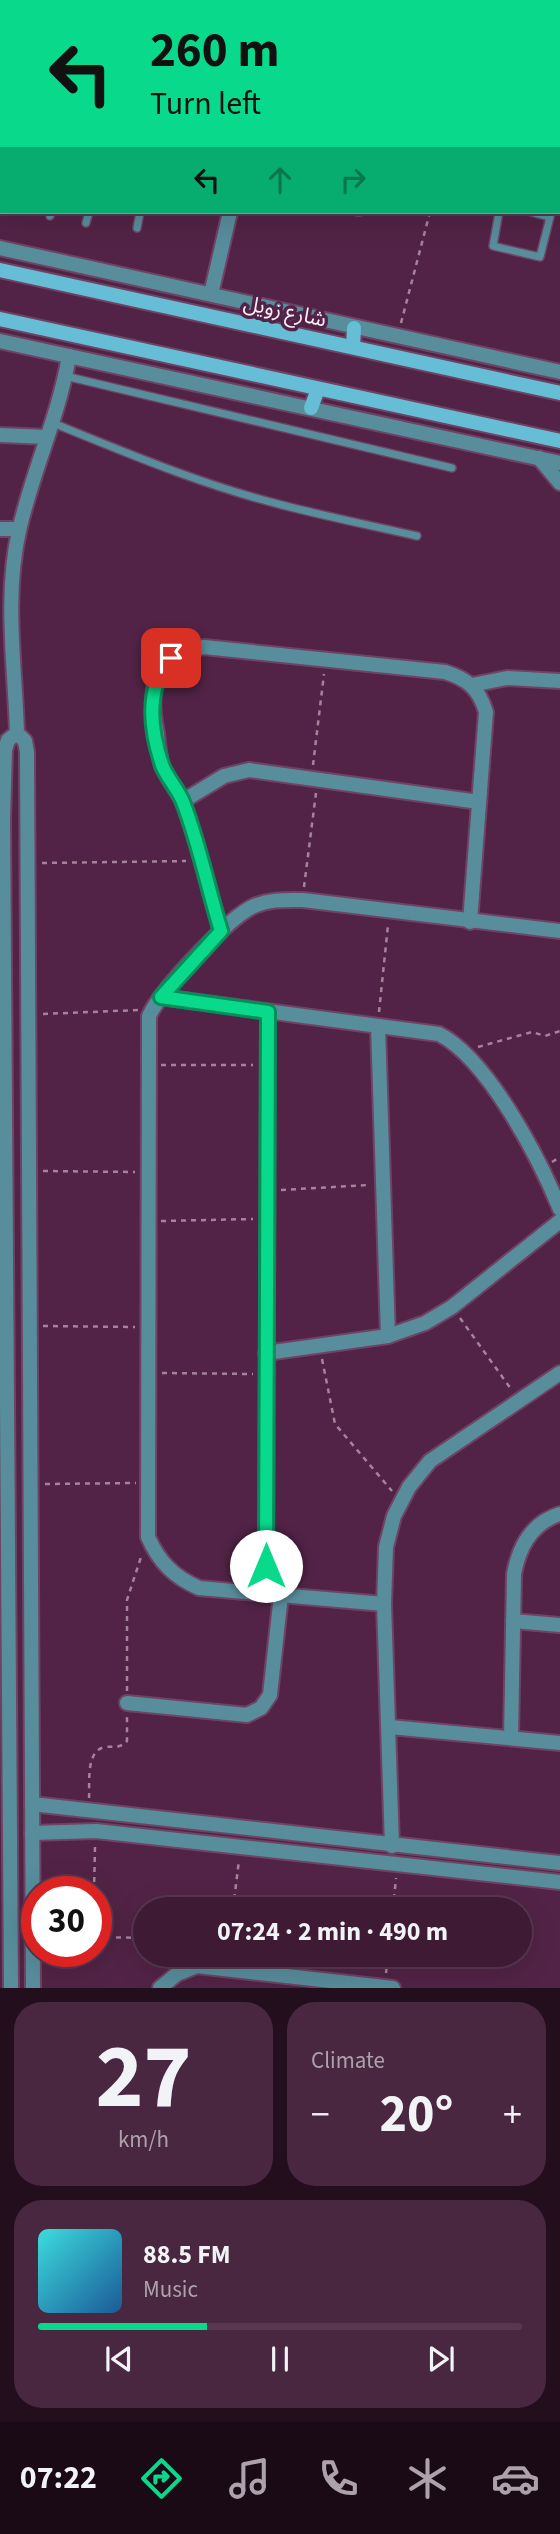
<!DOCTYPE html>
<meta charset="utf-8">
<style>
body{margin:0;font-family:"Source Sans 3","Noto Sans Arabic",sans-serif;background:#492740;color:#f1f3f6;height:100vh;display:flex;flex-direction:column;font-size:26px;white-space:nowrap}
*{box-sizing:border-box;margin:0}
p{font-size:23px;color:#ada1ac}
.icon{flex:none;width:38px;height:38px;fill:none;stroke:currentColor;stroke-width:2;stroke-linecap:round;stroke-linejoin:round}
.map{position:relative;height:1988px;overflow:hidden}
.sheet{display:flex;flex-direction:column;gap:14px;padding:14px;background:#220e1d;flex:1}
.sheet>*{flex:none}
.guide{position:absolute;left:0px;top:0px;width:560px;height:214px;box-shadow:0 7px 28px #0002,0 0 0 2px #57384f;background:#08d98b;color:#111;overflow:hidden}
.speed{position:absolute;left:21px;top:1876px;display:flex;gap:14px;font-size:35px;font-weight:700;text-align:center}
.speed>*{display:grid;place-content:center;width:91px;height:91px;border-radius:50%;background:#3e1a34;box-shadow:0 7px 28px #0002,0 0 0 2px #57384f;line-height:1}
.speed .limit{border:10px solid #d22;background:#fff;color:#111}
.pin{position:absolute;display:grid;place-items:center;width:60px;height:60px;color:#fff;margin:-30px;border-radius:14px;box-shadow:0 4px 10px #0006}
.me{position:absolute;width:77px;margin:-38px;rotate:0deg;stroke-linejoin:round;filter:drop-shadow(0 0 5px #0008)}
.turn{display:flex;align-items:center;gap:24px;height:147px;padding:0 35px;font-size:32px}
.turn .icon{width:91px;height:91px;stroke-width:2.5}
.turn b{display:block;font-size:49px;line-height:60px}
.lanes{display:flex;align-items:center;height:66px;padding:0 35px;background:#0003;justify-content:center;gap:35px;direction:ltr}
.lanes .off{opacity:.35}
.big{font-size:52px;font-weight:700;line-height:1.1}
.sheet .tile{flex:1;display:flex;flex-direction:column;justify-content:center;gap:10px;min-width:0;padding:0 24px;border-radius:28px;background:#492740}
.sheet .dial{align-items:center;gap:0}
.dial b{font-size:91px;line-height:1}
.song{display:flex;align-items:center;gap:21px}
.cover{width:84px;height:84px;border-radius:10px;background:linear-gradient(135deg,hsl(180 70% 55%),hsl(210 70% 35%))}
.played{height:7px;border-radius:4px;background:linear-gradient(90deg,#08d98b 35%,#57384f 35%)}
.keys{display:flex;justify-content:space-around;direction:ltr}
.heat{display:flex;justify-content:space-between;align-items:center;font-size:38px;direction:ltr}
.sheet .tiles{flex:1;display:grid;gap:14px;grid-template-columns:1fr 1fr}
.tile:last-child{grid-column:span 2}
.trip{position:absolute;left:133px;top:1897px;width:399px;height:70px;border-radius:35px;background:#3e1a34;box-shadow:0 7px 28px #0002,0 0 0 2px #57384f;font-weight:700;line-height:70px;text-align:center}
.tabs{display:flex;height:112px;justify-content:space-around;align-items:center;background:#190a15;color:#ada1ac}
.tabs .icon{width:49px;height:49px}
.tabs .active{color:#08d98b}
.tabs b{font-size:32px;color:#f1f3f6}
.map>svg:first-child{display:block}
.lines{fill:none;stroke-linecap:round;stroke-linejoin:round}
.service-casing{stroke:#6e4363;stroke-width:10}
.minor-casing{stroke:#6e4363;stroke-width:18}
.secondary-casing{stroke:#6e4363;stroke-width:18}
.path{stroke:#a5839b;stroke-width:2.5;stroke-dasharray:5 5;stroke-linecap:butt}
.service{stroke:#588d9c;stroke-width:7}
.minor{stroke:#588d9c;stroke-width:14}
.secondary{stroke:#65bdd6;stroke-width:14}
.route-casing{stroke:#058d5a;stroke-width:18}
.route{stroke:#08d98b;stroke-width:12}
.labels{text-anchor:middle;stroke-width:7;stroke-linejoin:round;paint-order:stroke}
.street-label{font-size:21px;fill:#ffedf9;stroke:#522346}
</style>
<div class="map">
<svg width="560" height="1988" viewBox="0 0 560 1988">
<rect width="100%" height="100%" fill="#522346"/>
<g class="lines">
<g class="service-casing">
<g id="service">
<path d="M368,0V2"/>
<path d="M419,2L420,0"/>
<path d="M558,14L560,8"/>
<path d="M558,50L560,51"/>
<path d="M0,140H2"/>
<path d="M357,212H360"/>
<path d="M499,212L493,246L540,257L550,217L531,212"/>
<path d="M50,216L51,212"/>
<path d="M86,223L89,212"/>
<path d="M137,228L140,212"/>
<path d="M65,376L452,468"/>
<path d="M53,423C129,454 205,486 286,506C329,517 373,526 417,536"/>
</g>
</g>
<g class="minor-casing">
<g id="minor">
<path d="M171,0L172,2"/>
<path d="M558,128L560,129"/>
<path d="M0,248L560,372"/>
<path d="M211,294L230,212"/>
<path d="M0,341L560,463"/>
<path d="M0,435L47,437"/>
<path d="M539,458L560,483"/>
<path d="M0,529H19"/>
<path d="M472,685L507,678L560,681"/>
<path d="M183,801L224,776L249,770L479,802"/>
<path d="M221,931C208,889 199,844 183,803C178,790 167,779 162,766C159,756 158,744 157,734C148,689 151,656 204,647L445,672C468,679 479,689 486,712L470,922"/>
<path d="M161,997L439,1034C488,1059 539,1158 560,1209"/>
<path d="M378,1026L388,1336"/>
<path d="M266,1353L388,1336L425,1323L452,1307L560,1221"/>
<path d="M266,1594L268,1012"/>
<path d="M384,1604L199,1588C174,1577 159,1562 148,1537L149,1016C160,991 229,917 254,906C270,899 286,900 303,900L560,931"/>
<path d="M513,1621L560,1625"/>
<path d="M127,1703L247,1715L261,1708L270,1695L281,1595"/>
<path d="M390,1727L560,1743"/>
<path d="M511,1738L514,1574C519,1547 531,1523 560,1514"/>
<path d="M32,1804L560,1863"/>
<path d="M32,1833L96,1831L560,1882"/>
<path d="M392,1846L384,1604L386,1547L394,1516L409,1487L430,1461L560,1373"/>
<path d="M11,1988L3,818L5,750L8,740L17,733"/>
<path d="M33,1988L27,752L25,741L17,733C15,666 4,597 19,531C32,472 59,416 69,356"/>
<path d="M160,1988L177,1974L197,1966L393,1988"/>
</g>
</g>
<g class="secondary-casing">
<g id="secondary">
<path d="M0,270L560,393"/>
<path d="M0,319L560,441"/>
<path d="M353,347L354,328"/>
<path d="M311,408L318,389"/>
</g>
</g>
<g class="path">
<path d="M482,2L483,0"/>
<path d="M401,323L430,212"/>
<path d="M313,765L324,674"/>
<path d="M42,863L186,861"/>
<path d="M304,887L316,793"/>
<path d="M379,1012L388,925"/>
<path d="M43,1014L138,1010"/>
<path d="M478,1047L532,1032L545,1036L560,1031"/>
<path d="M161,1065H253"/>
<path d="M552,1162L560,1157"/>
<path d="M43,1171L135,1172"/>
<path d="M281,1190L368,1185"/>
<path d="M161,1221L253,1219"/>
<path d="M460,1318L511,1389"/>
<path d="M43,1326L135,1327"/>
<path d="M322,1359L335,1424L392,1491"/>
<path d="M162,1373L253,1374"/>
<path d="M45,1484L136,1483"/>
<path d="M127,1691V1600L141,1557"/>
<path d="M89,1798C90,1784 85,1749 106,1747C115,1746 119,1749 127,1741V1715"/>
<path d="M94,1892L95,1846"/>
<path d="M233,1909L239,1860"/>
<path d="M393,1909L396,1878"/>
<path d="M96,1937L145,1938"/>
<path d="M168,1955L176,1961"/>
<path d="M386,1973L388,1955"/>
</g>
<use href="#service" class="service"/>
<use href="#minor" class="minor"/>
<use href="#secondary" class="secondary"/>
</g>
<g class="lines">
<g class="route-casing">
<path id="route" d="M171,658C145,688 150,729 162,765C167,778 178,789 183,802C199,843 208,889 221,931L161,997L268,1012L266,1566"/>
</g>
<use href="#route" class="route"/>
</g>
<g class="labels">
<g class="street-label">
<text transform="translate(285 311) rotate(12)" y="7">شارع زويل</text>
</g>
</g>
</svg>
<div class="speed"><div class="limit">30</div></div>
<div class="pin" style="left:171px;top:658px;background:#d93025"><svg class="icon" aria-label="arrive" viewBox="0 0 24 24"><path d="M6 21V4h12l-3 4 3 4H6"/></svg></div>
<svg class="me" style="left:266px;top:1566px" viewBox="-20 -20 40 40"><circle r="19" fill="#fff"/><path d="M0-13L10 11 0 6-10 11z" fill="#08d98b"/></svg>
<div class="trip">07:24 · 2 min · 490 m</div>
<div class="guide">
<div class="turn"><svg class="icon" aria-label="left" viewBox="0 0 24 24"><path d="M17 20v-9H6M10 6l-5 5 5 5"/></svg><div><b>260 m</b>Turn left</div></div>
<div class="lanes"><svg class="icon" aria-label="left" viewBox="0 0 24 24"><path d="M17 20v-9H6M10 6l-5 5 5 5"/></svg><svg class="icon off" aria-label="ahead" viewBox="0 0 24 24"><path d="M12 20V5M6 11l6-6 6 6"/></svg><svg class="icon off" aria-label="right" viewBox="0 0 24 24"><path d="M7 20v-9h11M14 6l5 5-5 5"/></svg></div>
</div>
</div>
<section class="sheet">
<div class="tiles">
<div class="tile dial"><b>27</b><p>km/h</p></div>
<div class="tile"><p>Climate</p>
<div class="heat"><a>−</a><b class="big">20°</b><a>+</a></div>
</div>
<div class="tile">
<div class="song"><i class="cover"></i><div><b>88.5 FM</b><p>Music</p></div></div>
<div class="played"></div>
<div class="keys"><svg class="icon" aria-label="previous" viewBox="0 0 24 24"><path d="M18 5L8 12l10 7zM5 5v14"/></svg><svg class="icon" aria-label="pause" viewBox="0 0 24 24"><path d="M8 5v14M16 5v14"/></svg><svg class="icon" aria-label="next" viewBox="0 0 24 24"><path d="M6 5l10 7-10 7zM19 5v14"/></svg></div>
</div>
</div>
</section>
<nav class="tabs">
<b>07:22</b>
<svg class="icon active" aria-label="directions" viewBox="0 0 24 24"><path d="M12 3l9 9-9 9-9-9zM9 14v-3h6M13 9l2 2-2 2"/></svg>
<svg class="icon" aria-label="music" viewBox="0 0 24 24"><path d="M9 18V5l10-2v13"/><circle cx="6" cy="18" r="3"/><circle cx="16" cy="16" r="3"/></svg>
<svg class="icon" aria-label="phone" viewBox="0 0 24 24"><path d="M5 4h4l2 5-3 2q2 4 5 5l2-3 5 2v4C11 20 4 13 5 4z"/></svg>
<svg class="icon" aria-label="climate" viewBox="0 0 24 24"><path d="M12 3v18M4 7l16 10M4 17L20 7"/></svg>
<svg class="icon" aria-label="car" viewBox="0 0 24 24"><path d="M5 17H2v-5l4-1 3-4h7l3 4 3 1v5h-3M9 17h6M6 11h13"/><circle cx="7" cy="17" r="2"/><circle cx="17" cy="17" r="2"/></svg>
</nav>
